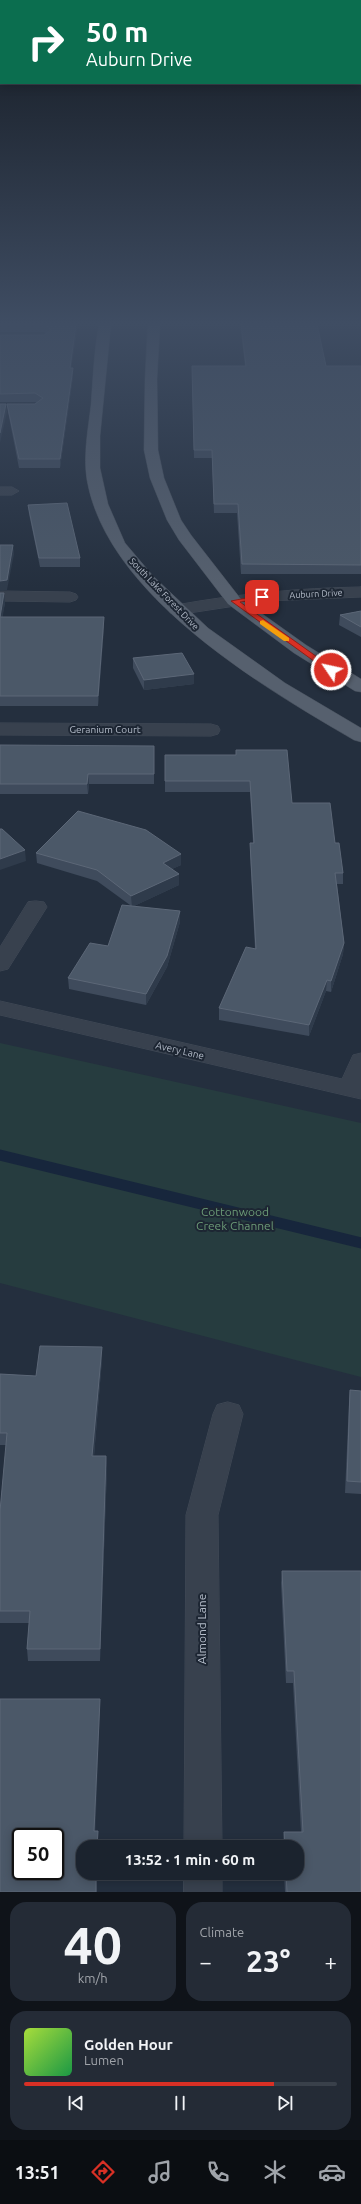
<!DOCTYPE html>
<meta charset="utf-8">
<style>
body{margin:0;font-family:Ubuntu,sans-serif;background:#242b36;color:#f1f3f6;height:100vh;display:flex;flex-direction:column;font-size:15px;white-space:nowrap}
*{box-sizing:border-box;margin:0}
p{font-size:13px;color:#a0a4aa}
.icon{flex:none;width:22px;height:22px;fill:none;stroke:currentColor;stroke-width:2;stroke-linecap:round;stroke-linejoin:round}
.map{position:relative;height:1892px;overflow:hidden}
.details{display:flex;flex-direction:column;gap:10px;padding:10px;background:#0f1319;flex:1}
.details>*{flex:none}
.guide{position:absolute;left:0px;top:0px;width:361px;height:84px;box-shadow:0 2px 10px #0003,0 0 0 1px #39404a;background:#0b6e4f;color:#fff;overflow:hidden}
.speed{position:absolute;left:12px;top:1828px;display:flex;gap:8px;font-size:20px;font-weight:700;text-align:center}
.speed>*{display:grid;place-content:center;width:52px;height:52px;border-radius:50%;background:#1b232e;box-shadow:0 2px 10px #0003,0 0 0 1px #39404a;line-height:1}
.speed .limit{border:2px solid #111;border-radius:6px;background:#fff;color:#111}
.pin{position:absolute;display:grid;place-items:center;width:34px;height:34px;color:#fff;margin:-17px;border-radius:8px;box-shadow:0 2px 6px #0006}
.me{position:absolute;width:44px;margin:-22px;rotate:304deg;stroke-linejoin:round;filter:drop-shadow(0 0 3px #0008)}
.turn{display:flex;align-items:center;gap:14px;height:84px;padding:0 20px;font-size:18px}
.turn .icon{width:52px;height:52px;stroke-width:2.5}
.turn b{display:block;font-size:28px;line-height:34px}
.big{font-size:30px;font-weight:600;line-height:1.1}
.details .widget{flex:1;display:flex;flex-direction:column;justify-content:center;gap:6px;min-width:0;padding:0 14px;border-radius:16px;background:#242b36}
.details .dial{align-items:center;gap:0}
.dial b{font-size:52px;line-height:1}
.song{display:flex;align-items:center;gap:12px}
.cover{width:48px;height:48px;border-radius:6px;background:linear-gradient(135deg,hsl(80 70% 55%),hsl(140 70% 35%))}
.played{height:4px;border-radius:2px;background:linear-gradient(90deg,#d93025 80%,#39404a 80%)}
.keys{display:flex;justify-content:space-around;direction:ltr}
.heat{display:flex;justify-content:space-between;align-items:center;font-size:22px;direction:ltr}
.details .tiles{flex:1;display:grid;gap:10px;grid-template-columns:1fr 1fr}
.widget:last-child{grid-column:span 2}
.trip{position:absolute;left:76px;top:1840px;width:228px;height:40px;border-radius:16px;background:#1b232e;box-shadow:0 2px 10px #0003,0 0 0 1px #39404a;font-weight:600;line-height:40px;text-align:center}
.tab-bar{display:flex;height:64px;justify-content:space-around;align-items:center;background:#0b0e12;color:#a0a4aa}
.tab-bar .icon{width:28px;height:28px}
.tab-bar .on{color:#d93025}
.tab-bar b{font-size:18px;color:#f1f3f6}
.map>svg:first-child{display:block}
.green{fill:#263c3f}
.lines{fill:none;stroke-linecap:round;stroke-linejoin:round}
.stream{stroke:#17263c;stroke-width:11}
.minor-casing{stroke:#414a57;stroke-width:1}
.major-casing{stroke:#414a57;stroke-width:1}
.minor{fill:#38414e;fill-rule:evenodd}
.major{fill:#56606e;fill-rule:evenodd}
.wall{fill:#3f4b5c}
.shaded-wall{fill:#2f3b4b}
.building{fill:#4b5868;stroke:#5c6777;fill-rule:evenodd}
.route{fill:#d93025;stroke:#8d1f18}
.slow{fill:#f59e0b}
.labels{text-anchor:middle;stroke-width:4;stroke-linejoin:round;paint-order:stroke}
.far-street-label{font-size:9px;fill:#b4bcc9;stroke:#1d2633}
.street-label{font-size:10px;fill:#b4bcc9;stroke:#1d2633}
.near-park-label{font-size:12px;fill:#6b9a76;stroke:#1d2633}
.near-street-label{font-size:12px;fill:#b4bcc9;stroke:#1d2633}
</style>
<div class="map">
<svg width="361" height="1892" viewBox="0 0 361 1892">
<rect width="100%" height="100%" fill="#242f3e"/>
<path class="green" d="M0,1043L361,1123V1377L0,1283Z"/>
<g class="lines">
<path class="stream" d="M0,1155L361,1243"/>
<g class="minor-casing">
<g id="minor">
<path d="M0,487H12L19,491L12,495H0Z"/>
<path d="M361,587V597L268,601L176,615L170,613L168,610L170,607L176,605C237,594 299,588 361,587Z"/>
<path d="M0,591L70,592L76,594L78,597L76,600L70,602L0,601Z"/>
<path d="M0,723L211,724L218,726L220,730L218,734L211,736L0,735Z"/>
<path d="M36,901L44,902L47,907L8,969L0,971V947L28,902Z"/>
<path d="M0,1001L342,1079L353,1055L361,1053V1099L0,1015Z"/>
<path d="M228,1402L239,1405L243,1414L218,1515L222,1847H184L186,1515L213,1414L217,1405Z"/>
<rect x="184" y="1873" width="38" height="19"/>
</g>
</g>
<g class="major-casing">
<g id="major">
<path d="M99,324H111L100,436V468L108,504L125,543L153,576L208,628L285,683L361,728V742L354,740C261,686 107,595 87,480C83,455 88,430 91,405C93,378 94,351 99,324Z"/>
<path d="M148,324H160L157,379L158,450L164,478L181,520L191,535L240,598L306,645L361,679V692L355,691L294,653L228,604L179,540L167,520L150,478L144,450L145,379Z"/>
</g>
</g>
<use href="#minor" class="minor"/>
<use href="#major" class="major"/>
</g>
<g class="wall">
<path d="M0,324H78L71,368L73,376L60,468H19L8,412L7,404H35L37,403L35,402H0V335H44L46,333L44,332H0Z"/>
<path d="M240,324H317L326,366H361V574H241L237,513H214L212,458H194L192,366H245Z"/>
<path d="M28,505L80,558V567H40L29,514Z"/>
<path d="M0,593L5,603L2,617L104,627L98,706H0Z"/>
<path d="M361,611V637L339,625L340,615Z"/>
<path d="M133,658L194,684L144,690L133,668Z"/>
<path d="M0,745L154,756V784H89L88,794H0Z"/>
<path d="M236,750L335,843L343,873V884H337L344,943L343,954L331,992L326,991L309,1036L219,1020V1008L255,949L250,854V843H253L250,792H165V755H236Z"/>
<path d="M36,853L181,865L172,869L179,874V885L134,906L180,922L167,967L146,1005L69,989L68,978L108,946L130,905L97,881L37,863Z"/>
<path d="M102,1359L94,1456H106L107,1468L100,1661H28L27,1649L29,1623H0V1511L6,1445H0V1374L36,1376Z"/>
<path d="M350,1390L361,1391V1494L345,1493L349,1402Z"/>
<path d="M282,1571L361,1892H285L284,1873H297V1847H283L284,1832H301L293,1683H286L281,1583Z"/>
</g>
<g class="shaded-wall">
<path d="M76,324H78L70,376V368Z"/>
<path d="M73,368V376L60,468V459Z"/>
<path d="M6,404L7,412L0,443V433Z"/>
<path d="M13,545L14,554L7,590L0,591V581Z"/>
<path d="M4,593L5,603L1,627L0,617Z"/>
<path d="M104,617V627L98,706V696Z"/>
<path d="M194,674V684L144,690V680Z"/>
<path d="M88,774L89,784L88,794L87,784Z"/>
<path d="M25,850L26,861L0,870V859Z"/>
<path d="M181,854V865L163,873V863Z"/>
<path d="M179,874V885L132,907L131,896Z"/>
<path d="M180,911V922L167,967L146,1005V994Z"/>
<path d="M344,943L343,954L331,992V981Z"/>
<path d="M327,980L326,991L309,1036V1025Z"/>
<path d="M102,1347V1359L93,1468L92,1456Z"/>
<path d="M106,1456L107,1468L100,1661V1649Z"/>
<path d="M100,1699V1711L95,1842L94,1831Z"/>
<path d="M98,1831V1847H97Z"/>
<rect x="96" y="1873" width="1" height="19"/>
</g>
<g class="building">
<path d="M0,324H76L70,368H73L60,459H19L7,404H35L43,398L35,393L0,394V335H44L51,330L44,324Z"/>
<path d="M241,324H317L326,366H361V565L242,564L238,504H214L212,450H194L192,366H246Z"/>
<path d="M0,404H6L0,433Z"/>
<path d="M67,503L80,558H39L28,505Z"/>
<path d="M0,545H13L7,580L0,581Z"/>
<path d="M0,593H4L0,617Z"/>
<path d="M361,611V627L340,615Z"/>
<path d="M0,617H104L98,696H0Z"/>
<path d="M182,653L194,674L144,680L133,658Z"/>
<path d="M0,745L154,746V774H88L87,784H0Z"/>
<path d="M236,750H287L292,803H330L335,843H339L343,873H335L344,943L331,981L327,980L309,1025L219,1008L246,947L256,949L250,843H254L250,781H165V755H236Z"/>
<path d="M78,811L146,830L181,854L163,863L179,874L131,896L97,870L36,853Z"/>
<path d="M0,829H2L25,850L0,859Z"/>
<path d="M122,905L180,911L167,956L146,994L68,978L90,943L108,946Z"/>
<path d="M40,1346L102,1347L92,1456H106L100,1649H27L30,1611H0V1511L7,1433H0V1374L36,1376Z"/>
<path d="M350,1390L361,1391V1482L347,1481Z"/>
<path d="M282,1571H361V1892H287L286,1873H297V1847H285L284,1832H303L294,1671H287Z"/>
<path d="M0,1699H100L94,1831H98L97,1847H83V1873H96V1892H0ZM21,1837H55V1871H21Z"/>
</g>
<linearGradient id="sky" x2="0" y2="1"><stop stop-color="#141a22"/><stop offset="0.55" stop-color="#3f4d63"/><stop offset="1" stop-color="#3f4d63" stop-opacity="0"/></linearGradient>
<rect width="361" height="588" fill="url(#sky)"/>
<path class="route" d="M262,595L265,596V599L240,602L334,669V672H329L231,601Z"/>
<path class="slow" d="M263,620L289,638V641H284L260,624V621Z"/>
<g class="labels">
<g class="far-street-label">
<text transform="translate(164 594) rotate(46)" y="3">South Lake Forest Drive</text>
<text transform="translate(316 594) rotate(-3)" y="3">Auburn Drive</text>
</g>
<g class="street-label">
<text x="105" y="733">Geranium Court</text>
<text transform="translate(180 1050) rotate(13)" y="4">Avery Lane</text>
</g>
<g class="near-park-label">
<text x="235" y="1216">Cottonwood<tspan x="235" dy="14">Creek Channel</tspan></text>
</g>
<g class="near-street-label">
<text transform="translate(202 1629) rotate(-90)" y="4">Almond Lane</text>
</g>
</g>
</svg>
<div class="speed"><div class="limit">50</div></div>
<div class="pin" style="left:262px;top:597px;background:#d93025"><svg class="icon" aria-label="arrive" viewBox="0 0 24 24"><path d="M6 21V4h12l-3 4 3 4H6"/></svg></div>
<svg class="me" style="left:331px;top:670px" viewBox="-20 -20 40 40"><circle r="17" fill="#d93025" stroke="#fff" stroke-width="3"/><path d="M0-11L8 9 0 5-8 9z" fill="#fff"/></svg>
<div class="trip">13:52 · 1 min · 60 m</div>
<div class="guide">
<div class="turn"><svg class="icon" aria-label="right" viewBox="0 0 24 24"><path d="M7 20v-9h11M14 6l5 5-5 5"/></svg><div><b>50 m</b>Auburn Drive</div></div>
</div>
</div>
<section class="details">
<div class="tiles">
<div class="widget dial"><b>40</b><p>km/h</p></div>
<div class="widget"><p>Climate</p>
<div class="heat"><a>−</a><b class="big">23°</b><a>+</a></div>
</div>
<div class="widget">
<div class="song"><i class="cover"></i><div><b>Golden Hour</b><p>Lumen</p></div></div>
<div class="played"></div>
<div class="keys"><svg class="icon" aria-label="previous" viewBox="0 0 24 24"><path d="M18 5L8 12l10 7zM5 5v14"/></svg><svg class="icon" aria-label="pause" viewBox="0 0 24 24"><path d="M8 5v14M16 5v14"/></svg><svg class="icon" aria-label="next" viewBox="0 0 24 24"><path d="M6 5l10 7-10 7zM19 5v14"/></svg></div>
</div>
</div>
</section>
<nav class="tab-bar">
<b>13:51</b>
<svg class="icon on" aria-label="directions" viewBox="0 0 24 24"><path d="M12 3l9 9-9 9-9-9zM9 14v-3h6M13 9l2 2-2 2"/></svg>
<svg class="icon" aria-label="music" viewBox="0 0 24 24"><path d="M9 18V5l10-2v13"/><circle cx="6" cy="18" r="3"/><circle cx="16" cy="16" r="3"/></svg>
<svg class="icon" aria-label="phone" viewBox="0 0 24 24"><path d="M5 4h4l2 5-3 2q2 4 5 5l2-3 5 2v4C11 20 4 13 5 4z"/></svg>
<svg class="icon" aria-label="climate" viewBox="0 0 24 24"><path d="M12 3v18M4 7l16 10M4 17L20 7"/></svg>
<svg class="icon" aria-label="car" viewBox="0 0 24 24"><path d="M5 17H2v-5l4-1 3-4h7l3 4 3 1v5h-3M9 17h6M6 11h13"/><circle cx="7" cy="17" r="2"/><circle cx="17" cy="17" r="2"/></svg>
</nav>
